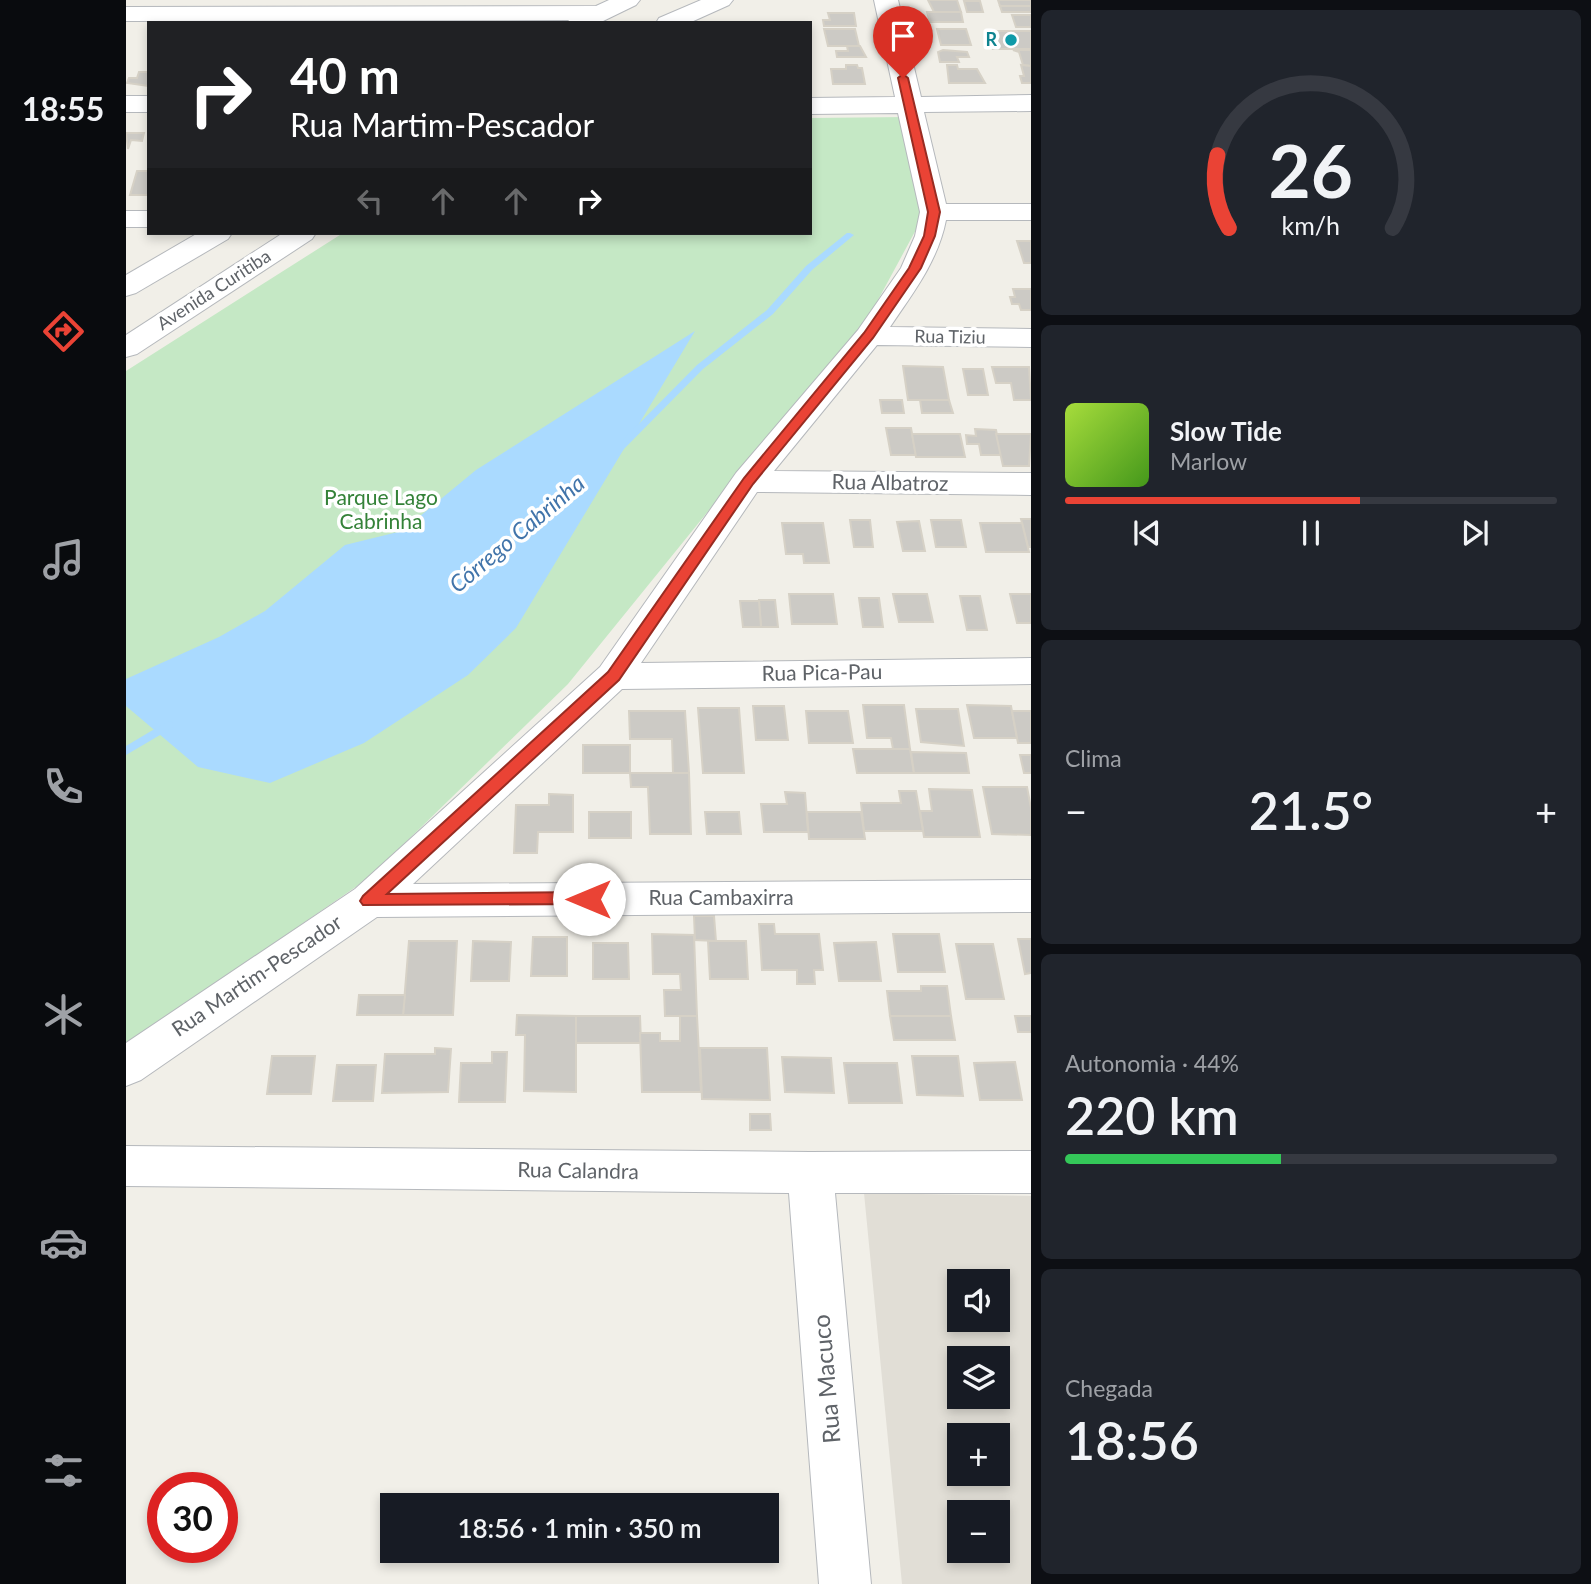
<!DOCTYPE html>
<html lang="pt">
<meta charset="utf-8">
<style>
body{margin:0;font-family:Lato,sans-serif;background:#20242c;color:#f1f3f6;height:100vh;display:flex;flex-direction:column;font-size:26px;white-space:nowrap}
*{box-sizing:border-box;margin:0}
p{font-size:23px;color:#9ea1a6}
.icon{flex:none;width:38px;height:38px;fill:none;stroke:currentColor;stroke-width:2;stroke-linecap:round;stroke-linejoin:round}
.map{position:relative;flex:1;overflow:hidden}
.side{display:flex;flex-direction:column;gap:10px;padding:10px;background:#0d0f14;width:560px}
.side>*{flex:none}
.top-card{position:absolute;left:21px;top:21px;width:665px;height:214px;border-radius:0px;box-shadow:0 4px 10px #0003;background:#202124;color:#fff;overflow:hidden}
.controls{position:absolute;left:821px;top:1269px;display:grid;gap:14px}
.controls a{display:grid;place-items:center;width:63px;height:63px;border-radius:0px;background:#171b24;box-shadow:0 4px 10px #0003;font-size:35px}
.speed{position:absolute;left:21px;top:1472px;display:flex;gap:14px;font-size:35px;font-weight:700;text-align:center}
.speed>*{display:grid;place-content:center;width:91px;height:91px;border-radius:50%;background:#171b24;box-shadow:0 4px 10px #0003;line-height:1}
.speed .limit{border:10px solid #d22;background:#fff;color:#111}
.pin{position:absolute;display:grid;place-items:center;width:60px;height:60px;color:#fff;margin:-72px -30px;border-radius:50% 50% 50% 0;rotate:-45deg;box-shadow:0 0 7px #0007}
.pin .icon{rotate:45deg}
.me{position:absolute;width:77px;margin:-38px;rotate:270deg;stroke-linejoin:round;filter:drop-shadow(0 0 5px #0008)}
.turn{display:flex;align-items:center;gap:24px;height:147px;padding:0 28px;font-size:32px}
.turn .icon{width:91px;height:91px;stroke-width:2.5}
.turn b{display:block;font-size:49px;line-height:60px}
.lanes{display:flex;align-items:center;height:66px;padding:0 28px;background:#0003;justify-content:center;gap:35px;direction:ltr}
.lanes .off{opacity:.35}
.big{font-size:52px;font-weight:600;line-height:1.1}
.side .card{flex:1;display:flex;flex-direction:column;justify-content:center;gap:10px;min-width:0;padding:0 24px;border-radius:10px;background:#20242c}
.side .dial{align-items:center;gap:0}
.dial svg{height:182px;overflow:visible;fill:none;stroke:#363941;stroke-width:7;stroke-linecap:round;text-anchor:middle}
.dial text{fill:#f1f3f6;stroke:none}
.song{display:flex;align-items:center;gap:21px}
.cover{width:84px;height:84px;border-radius:10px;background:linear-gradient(135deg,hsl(80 70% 55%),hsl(100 70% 35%))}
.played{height:7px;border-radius:4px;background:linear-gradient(90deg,#ea4335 60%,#363941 60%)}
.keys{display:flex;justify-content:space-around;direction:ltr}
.heat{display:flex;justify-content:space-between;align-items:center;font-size:38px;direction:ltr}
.charge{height:10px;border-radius:5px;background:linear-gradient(90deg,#34c759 44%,#363941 0)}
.trip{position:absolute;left:254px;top:1493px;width:399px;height:70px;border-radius:0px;background:#171b24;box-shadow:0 4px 10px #0003;font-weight:600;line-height:70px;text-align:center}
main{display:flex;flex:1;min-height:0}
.dock{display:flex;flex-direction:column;width:126px;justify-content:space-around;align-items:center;background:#090b0e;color:#9ea1a6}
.dock .icon{width:49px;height:49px}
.dock .selected{color:#ea4335}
.dock b{font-size:32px;color:#f1f3f6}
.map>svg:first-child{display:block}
.education{fill:#e1ded6;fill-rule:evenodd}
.green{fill:#c5e8c5}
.water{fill:#aadaff}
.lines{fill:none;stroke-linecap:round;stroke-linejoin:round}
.stream{fill:#aadaff;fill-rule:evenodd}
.building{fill:#cccac5;stroke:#d6d1c6;stroke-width:2}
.minor-casing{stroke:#b5b8bc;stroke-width:2}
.minor{fill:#fff;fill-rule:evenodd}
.route{fill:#ea4335;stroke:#982c22;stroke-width:2}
.culture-dot{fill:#0f9aa8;stroke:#fff;stroke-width:2.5}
.labels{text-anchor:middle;stroke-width:7;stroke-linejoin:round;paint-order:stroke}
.far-culture-label{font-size:18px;font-weight:bold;fill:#0d838f;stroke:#fff;text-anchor:end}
.far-street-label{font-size:18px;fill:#5f6368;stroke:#fff}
.street-label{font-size:21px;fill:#5f6368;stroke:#fff}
.park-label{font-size:21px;fill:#348238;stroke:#fff}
.water-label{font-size:23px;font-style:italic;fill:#4174aa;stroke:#fff}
.near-street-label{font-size:24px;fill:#5f6368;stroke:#fff}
</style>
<main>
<nav class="dock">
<b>18:55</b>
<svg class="icon selected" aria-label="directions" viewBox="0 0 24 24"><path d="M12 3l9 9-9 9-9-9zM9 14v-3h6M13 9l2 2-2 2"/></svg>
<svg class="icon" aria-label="music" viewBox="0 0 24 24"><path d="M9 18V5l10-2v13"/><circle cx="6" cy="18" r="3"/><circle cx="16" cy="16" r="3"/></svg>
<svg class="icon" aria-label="phone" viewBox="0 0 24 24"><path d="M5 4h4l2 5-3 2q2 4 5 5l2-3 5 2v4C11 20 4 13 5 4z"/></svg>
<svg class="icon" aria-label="climate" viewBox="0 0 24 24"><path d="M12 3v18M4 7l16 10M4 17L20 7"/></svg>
<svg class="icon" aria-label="car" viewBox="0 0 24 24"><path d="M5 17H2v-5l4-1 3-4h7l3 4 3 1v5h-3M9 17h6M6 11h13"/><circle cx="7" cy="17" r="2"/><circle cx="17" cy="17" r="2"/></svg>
<svg class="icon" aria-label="filters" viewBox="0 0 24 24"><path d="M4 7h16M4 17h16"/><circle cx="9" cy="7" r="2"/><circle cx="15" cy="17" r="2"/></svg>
</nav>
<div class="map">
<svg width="905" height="1584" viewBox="0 0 905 1584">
<rect width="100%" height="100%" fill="#f1efe8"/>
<path class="education" d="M738,1193L905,1196V1584H776ZM833,1281H872V1320H833ZM833,1358H872V1396H833ZM833,1435H872V1474H833ZM833,1512H872V1550H833Z"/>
<path class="green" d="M780,117L799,213L732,337L605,483L442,684L244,877L0,1046V371L217,233H684V118Z"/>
<path class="water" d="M569,331L390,628L342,675L238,743L144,783L72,767L0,706V679L93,637L139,611L219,545L276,531L350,470Z"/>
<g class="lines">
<g class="stream">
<path d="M721,233H724L728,235L686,270L647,314L577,369L496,451H490V447L571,365L641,310L680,266Z"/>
<path d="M42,721L46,722L47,725L46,728L0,755V746Z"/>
</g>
</g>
<g class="building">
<path d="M802,0H831L835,12H808Z"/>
<path d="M872,0H905V6H874Z"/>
<path d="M838,1H854L857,12H841Z"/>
<path d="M874,6H905V12H876Z"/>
<path d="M801,12H835L837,22H804Z"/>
<path d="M702,13H728L730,26H698L697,20H704Z"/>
<path d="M886,15H905V27H890Z"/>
<path d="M698,29H729L733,46H702Z"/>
<path d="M811,29H840L845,45H815Z"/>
<path d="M862,31H905V49H867Z"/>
<path d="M721,46H734L740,57H711L710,51H722Z"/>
<path d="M817,50L841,52L843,57H831L833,62H814L812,52Z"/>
<path d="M887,50H905V66L897,65L893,52Z"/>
<path d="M720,65H731L732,68H736L739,84H707L705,69H720Z"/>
<path d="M821,65H831L832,69H851L859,83H823Z"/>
<path d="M895,65L905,66V83H896L894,76H898Z"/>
<path d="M13,72H23V86L1,83L3,78H11Z"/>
<path d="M0,133H18L16,141L5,140L2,149Z"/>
<path d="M11,171H23V195H4Z"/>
<path d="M891,241H905V263H898Z"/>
<path d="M887,289H905V310H895L893,304H886L884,297H889Z"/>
<path d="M777,366L817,367L823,400H782Z"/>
<path d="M866,367H903L905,400H888L885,383H870Z"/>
<path d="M837,369H857L862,395H842Z"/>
<path d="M754,400H776L778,413H756Z"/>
<path d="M794,400H823L827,413H796Z"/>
<path d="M760,428H785L790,455H765Z"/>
<path d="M849,429L870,430L875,455H855L853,444H841L840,435L850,436Z"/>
<path d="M786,434H834L839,457H790Z"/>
<path d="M870,434H905L903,466H877Z"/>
<path d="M895,519H905V547H902Z"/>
<path d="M724,520H744L747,547H728Z"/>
<path d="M805,520H835L840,547H810Z"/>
<path d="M793,521L799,551H777L771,522Z"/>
<path d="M656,523H697L703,563H678L677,554H660Z"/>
<path d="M854,523H896L903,552H860Z"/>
<path d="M663,594H707L711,624H666Z"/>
<path d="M767,594H801L807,622H773Z"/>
<path d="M884,594H905V623H891Z"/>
<path d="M834,596H854L861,630H841Z"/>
<path d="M733,598H753L757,627H737Z"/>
<path d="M633,600H649L652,627H635Z"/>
<path d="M614,601H633L635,627H617Z"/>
<path d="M737,705H778L784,749H767L765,738H741Z"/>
<path d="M841,705L885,706L891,738H848Z"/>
<path d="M627,706H658L662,740H630Z"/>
<path d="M572,708H613L618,773H577Z"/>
<path d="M790,709H832L838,746L795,742Z"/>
<path d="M503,711H559L563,773H547L546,739H504Z"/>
<path d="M680,711H722L727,743H683Z"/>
<path d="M886,711H905V743H892Z"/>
<rect x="457" y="745" width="47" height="28"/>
<path d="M727,749H784L788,773H731Z"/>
<path d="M785,752L840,753L843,773H788Z"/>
<path d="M894,755H905V773H898Z"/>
<path d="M504,773H563L565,834H524L522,787H505Z"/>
<path d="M857,787H901L905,808V835L866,834Z"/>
<path d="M803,789L846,790L854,837H798L794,811H806Z"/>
<path d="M773,791H790L797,831H738L735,803H775Z"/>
<path d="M659,792L679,793L682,832H638L635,804H661Z"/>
<path d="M423,794L447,795V832H412L411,853H388L390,805H423Z"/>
<rect x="463" y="812" width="42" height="26"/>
<path d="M579,812H613L615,834H581Z"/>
<path d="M681,812H735L739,839H683Z"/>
<path d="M568,916H588L590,941L569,940Z"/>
<path d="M633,924H648L649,934H693L697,970H688L689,984H671V970H636Z"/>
<path d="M526,934L568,935L571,1016H539L538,990H555L554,974H527Z"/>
<path d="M767,934H813L819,972H772Z"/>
<path d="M407,937H441V976H405Z"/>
<path d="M892,939H905V973L899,974Z"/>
<path d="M283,941H331L327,1015H277Z"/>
<path d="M347,941L385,942L383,981H345Z"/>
<path d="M582,941H620L622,979H584Z"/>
<path d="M750,942L755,981H713L708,943Z"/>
<path d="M467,943H502L503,979H467Z"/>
<path d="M830,944H867L878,999H840Z"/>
<path d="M795,986H821L825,1016H764L761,991H795Z"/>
<path d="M233,995H279L277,1015H231Z"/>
<path d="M391,1015L450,1016V1092L398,1091L399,1035H390Z"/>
<path d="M450,1016H514L515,1043H450Z"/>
<path d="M554,1016H571L575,1092H516L514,1033H534V1041H554Z"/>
<path d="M764,1016H825L829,1040H768Z"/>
<path d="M889,1016H905V1032H892Z"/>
<path d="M309,1048L325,1049L322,1092L256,1093L259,1054H309Z"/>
<path d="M574,1048H641L644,1100L576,1099Z"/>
<path d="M366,1052H381L379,1102H333L335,1063H366Z"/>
<path d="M146,1056H189L185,1094H141Z"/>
<path d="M786,1056H832L837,1096L791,1095Z"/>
<path d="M656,1057L705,1058L708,1093L659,1092Z"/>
<path d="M889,1062L896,1100H854L848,1063Z"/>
<path d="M718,1063H771L776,1103H723Z"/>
<path d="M211,1065H250L247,1101H207Z"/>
<path d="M624,1114H644L645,1130H624Z"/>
</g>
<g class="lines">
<g class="minor-casing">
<g id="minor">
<path d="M483,0H514L510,5L473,23H441L443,20L0,21V7L470,6Z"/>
<path d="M575,0H607L603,5L563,23H530L533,18Z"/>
<path d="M748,0H772L795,97L905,95V111L798,112L820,204H905V220H820C812,261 787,293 764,327L905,329V347L751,345L648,471L905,473V495L631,492L515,663L905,658V684L496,689L287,884L905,880V912L251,917L15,1080L0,1086V1043L229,889L474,667L610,473L732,330L775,268L789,236L794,212L772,113L684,114V98L769,97Z"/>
<rect x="0" y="96" width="23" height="16"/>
<rect x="0" y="211" width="23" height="16"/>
<path d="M72,233H106L102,239L10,293L0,296V275Z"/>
<path d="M157,233H190L186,239L11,354L0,357V335Z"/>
<path d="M0,1146L684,1152L905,1151V1193H709L745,1584H693L663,1193L0,1186Z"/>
</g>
</g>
<use href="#minor" class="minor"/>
</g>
<path class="route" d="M777,74L782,78L814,212L809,236L795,268L747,338L627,484L493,680L261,894L463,892L469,894L472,899L469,904L237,905L234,901L237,896L482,672L618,478L738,333L783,268L798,236L802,212L772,78Z"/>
<circle class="culture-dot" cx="885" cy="40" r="7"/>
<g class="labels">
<g class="far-culture-label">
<text x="871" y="46">R</text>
</g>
<g class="far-street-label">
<text transform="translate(88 290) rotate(-33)" y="6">Avenida Curitiba</text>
<text transform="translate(824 337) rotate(1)" y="6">Rua Tiziu</text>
</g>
<g class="street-label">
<text transform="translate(764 483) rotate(1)" y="7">Rua Albatroz</text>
<text transform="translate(696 673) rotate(-1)" y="7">Rua Pica-Pau</text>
<text x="595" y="905">Rua Cambaxirra</text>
<text transform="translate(131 976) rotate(-34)" y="7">Rua Martim-Pescador</text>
<text transform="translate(452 1171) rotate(1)" y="7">Rua Calandra</text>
</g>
<g class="park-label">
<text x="255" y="505">Parque Lago<tspan x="255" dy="24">Cabrinha</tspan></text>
</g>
<g class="water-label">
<text transform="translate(391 534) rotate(-40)" y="8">Córrego Cabrinha</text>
</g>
<g class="near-street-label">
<text transform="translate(701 1379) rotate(-95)" y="8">Rua Macuco</text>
</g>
</g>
</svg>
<div class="controls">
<a><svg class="icon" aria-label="sound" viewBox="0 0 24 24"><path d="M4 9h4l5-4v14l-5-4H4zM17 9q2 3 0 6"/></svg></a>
<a><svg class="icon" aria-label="layers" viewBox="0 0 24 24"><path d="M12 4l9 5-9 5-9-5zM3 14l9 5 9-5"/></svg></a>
<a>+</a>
<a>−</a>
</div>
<div class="speed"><div class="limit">30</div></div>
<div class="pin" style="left:777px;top:78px;background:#d93025"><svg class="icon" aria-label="arrive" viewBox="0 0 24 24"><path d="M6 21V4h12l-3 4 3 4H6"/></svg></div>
<svg class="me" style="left:463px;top:899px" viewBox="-20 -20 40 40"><circle r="19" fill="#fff"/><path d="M0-13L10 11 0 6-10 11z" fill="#ea4335"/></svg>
<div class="trip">18:56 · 1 min · 350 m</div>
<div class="top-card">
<div class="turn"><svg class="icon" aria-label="right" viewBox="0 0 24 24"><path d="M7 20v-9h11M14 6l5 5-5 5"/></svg><div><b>40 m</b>Rua Martim-Pescador</div></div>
<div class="lanes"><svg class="icon off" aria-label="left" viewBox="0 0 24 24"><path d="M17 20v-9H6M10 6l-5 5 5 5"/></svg><svg class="icon off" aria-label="ahead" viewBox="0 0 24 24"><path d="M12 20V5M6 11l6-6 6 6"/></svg><svg class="icon off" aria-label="ahead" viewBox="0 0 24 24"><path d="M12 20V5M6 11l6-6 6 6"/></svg><svg class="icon" aria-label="right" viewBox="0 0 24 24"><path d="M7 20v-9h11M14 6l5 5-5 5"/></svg></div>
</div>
</div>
<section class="side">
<div class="card dial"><svg viewBox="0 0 100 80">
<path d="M14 69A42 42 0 1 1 86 69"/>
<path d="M14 69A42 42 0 0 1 9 37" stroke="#ea4335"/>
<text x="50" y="56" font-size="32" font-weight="700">26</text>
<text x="50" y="72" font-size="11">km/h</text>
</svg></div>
<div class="card">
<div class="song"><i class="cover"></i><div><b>Slow Tide</b><p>Marlow</p></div></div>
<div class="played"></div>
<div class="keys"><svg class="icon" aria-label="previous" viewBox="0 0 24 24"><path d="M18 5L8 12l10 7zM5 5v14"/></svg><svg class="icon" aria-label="pause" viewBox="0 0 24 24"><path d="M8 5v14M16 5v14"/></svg><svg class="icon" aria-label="next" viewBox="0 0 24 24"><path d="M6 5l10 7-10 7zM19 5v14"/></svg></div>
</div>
<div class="card"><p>Clima</p>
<div class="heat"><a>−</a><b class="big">21.5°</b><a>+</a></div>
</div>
<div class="card"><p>Autonomia · 44%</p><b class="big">220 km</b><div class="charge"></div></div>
<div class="card"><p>Chegada</p><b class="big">18:56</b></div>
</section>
</main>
